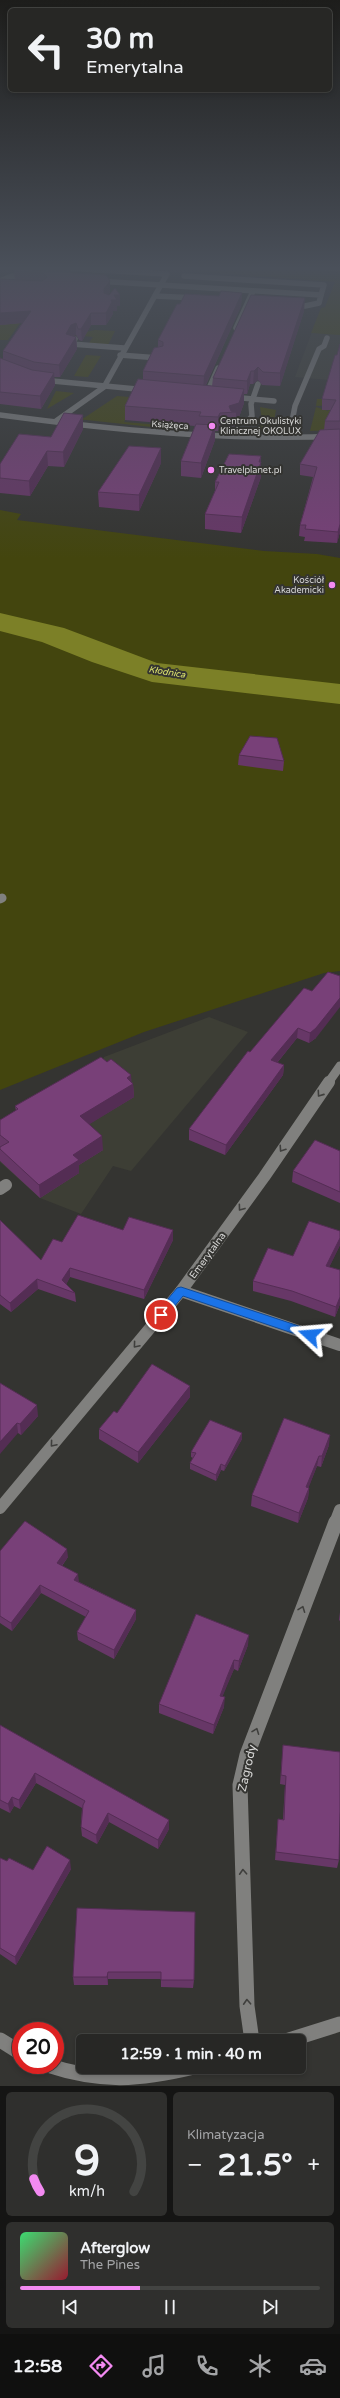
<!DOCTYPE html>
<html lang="pl">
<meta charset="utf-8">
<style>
body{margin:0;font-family:"Varela Round",sans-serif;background:#2f2f2d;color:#f1f3f6;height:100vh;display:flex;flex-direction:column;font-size:15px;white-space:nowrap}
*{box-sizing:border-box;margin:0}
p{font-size:13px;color:#a4a5a7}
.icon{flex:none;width:22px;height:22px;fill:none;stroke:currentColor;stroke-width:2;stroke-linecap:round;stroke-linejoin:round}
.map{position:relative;height:2086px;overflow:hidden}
.side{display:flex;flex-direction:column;gap:6px;padding:6px;background:#151514;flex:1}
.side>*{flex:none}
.banner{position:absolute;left:8px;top:8px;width:324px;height:84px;border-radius:6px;box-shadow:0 2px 6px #0003,0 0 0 1px #434442;background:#272725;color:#f1f3f6;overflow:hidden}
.speed{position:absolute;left:12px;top:2022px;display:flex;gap:8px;font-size:20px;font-weight:700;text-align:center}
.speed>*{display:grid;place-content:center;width:52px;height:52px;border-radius:50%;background:#272725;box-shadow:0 2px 6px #0003,0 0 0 1px #434442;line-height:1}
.speed .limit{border:6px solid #d22;background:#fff;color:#111}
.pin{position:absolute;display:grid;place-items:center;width:34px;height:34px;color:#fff;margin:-17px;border:2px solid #fff;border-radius:50%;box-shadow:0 1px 4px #0007}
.me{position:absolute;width:44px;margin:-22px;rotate:289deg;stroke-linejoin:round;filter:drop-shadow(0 0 3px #0008)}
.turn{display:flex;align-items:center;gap:14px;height:84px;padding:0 12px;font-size:18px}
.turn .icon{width:52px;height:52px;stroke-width:2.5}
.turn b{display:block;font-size:28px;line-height:34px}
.big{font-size:30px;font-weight:700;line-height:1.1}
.side .widget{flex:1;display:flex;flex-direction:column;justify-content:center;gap:6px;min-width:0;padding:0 14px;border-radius:6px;background:#2f2f2d}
.side .dial{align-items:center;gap:0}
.dial svg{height:104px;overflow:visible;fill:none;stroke:#434442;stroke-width:7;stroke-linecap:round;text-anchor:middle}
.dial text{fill:#f1f3f6;stroke:none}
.song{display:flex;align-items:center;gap:12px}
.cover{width:48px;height:48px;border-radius:6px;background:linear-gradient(135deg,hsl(140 70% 55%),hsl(350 70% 35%))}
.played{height:4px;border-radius:2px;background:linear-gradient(90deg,#f38af2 40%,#434442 40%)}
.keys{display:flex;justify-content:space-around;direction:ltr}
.heat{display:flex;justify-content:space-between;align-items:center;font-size:22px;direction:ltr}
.side .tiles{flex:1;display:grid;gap:6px;grid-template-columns:1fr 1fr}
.widget:last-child{grid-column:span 2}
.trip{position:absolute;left:76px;top:2034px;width:230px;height:40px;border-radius:6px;background:#272725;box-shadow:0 2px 6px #0003,0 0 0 1px #434442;font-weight:700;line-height:40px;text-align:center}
.menu{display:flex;height:64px;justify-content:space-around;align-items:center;background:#10100f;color:#a4a5a7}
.menu .icon{width:28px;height:28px}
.menu .active{color:#f38af2}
.menu b{font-size:18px;color:#f1f3f6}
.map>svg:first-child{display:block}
.built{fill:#3d3e35}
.green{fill:#43450e}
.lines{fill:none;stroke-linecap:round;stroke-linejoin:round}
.stream{stroke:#7c8027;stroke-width:4}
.river{fill:#7c8027;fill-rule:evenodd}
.minor-far3{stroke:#80807e;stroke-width:5.5}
.minor-far2{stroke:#80807e;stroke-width:9}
.minor-far1{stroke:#80807e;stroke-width:12}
.minor{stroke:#80807e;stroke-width:15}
.wall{fill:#673767}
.shaded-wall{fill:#542d54}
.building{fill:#784078;stroke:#542d54}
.oneway{stroke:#3f3f3d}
.route{fill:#1a73e8;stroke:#114b97}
.poi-dot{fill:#f38af2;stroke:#343431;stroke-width:1.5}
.labels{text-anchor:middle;stroke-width:4;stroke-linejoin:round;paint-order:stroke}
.far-poi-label{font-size:9px;fill:#d7d7d6;stroke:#343431;text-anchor:start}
.far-street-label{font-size:9px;fill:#d7d7d6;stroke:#343431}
.far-water-label{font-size:9px;font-style:italic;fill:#dde46f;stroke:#343431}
.street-label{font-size:10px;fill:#d7d7d6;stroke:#343431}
.near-street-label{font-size:12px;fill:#d7d7d6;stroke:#343431}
</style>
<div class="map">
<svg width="340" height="2086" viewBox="0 0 340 2086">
<rect width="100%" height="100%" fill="#343431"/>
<g class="built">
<path d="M321,308H340V381L295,377Z"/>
<path d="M209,1017L248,1032L131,1171L113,1166L81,1214L40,1198L0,1162L10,1156L0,1146V1134L101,1070L104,1057Z"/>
</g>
<g class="green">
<path d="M140,267H340V335L311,333L321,308L325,307L335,282Z"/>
<path d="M29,310L8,340H0V316Z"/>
<path d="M95,330L115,331L108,345L89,343L93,337L73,335Z"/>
<path d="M86,355L101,356L88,377L74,376Z"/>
<path d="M56,391L74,393L47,409Z"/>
<path d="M117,396L180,401L134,402L124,422L162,425L161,428L77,419L84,418Z"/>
<path d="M317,399H333L340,430L310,431L316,407L328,411L330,405L316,406Z"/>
<path d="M260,407L276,410L273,427L283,428L282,432L233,431L234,428H259L262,420Z"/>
<path d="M0,510L21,514L17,520L264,551L317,554L340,558V971L324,973L144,1032L0,1090Z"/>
</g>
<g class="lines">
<path class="stream" d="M312,267L340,270"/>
<path class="river" d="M0,613L64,628L157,663L340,684V704L152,682L92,662L42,642L0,631Z"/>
<g class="minor-far3">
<path d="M47,267L167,274L104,387L56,421"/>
<path d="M184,276L324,285L321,295"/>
<path d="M0,281L12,276L27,277"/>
<path d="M97,281L321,295L319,303L305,306L292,305"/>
<path d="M155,296L197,298"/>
<path d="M236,328L253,291"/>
<path d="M75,339L71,344L124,348"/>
<path d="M120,355L159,358"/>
<path d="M42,380L147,390"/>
<path d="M206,395L218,368"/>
<path d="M231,397L274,401"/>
<path d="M0,415C113,430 226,441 340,436"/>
<path d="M233,422L248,421L252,416L251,404L258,384"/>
<path d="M289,437L295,406L319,349L324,346L327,338"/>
</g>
<g class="minor-far2">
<path d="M0,899L2,898"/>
<path d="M328,1083L340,1066"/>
</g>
<g class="minor-far1">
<path d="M0,1189L6,1185"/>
<path d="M181,1291L340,1345"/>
<path d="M0,1508L181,1291L264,1177L329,1082"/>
<path d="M335,1523L340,1510"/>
</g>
<g class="minor">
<path d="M0,2040L21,2053"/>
<path d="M252,2041L247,2006L240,1785L247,1755L336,1522"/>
<path d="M286,2041L340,2024"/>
<path d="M47,2065C101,2083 140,2080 194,2067"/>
</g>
</g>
<g class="wall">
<path d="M22,268L71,271V273L110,281V292L108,294L120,295V306H117V311H113V314L106,325H91L82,341L79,340L76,335L73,336L76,337L77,349L60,377H54L55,385L41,409L0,404V358L3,360V351L22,323L0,325V279L15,280L14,271L22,270Z"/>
<path d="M242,293L241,306L206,385L212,386L213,378L304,311L280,386L262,385L258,380L253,384H250L247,394H244V403L239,417L236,418L235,426L219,427L218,431H215V440L201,478L181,476V461L195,426L125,420V406L143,380V371L158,347V340L180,304L219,296Z"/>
<path d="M340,344V532L337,543L304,541L305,537L299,536L300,525L313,477L300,475V464L324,430L325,421L331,410H322V399L337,355Z"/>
<path d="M83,415V429L64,467L48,466L30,496L0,493V464L51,437Z"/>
<path d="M261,456V477L241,533L205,529V514L215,491V482Z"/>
<path d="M161,463L139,511L99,507L98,492Z"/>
<path d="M239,755L284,761L283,771L238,765Z"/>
<path d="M312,991L316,1038L309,1043L297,1038L277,1063L284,1065L283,1075L225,1155L189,1140V1129L250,1052Z"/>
<path d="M132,1082L133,1084L134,1097L89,1124L103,1150L79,1165V1173L40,1198L0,1161V1120L16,1111L15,1106Z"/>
<path d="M340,1151V1203L292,1182L293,1171Z"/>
<path d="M0,1220L41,1260L62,1242L123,1230H173V1240L144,1299L70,1277L66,1284L75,1293L76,1302L38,1289L11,1312L0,1304Z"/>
<path d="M340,1231V1245L329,1267L340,1270V1304L335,1317L291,1301L253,1291V1281L293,1256Z"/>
<path d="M0,1383L38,1416L21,1435L18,1433Z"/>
<path d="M190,1397L138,1463L99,1439V1429L117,1413Z"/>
<path d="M242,1433V1439L224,1471L221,1470L216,1481L190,1469V1463L193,1458L191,1457V1452Z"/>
<path d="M329,1445L321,1467L317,1466L308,1488H309L308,1498L298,1523L251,1506L252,1495Z"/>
<path d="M0,1551L68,1557L62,1566L79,1582L136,1610V1619L114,1659L78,1640L77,1632L86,1617L41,1593L12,1631L0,1623Z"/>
<path d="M340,1612V1621L339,1620Z"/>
<path d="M248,1645L238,1671L234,1669L226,1687L222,1697L224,1707L213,1734L159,1713V1704Z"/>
<path d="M0,1725L169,1829L158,1849L109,1822L97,1844L82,1836L81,1827L82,1808L36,1783L20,1809L14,1806L10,1813L0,1808Z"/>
<path d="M283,1745L339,1860L337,1868L275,1860L278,1819H283L285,1785L280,1784Z"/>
<path d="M0,1858L7,1861L33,1870L71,1869L16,1965L0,1954Z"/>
<path d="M77,1908L194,1980L193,1988L161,1987V1979H108V1985H74L73,1977Z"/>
</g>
<g class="shaded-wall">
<path d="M110,281V292L104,300V289Z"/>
<path d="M242,293L241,306L203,391L204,376Z"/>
<path d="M114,295H120V306H117V311H113V314L106,325V313L111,300Z"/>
<path d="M305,298L304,311L280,386V373Z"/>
<path d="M31,311V322L0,325V313Z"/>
<path d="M91,313V325L82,341L81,329Z"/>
<path d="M76,323V335L72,336L66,334L71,325Z"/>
<path d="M76,337L77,349L60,377L59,365Z"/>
<path d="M258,367V380L253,384L254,371Z"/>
<path d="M251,371L250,384L247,394V381Z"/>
<path d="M54,373L55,385L41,409L40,396Z"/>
<path d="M244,389V403L239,417L236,418V412H229V406Z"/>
<path d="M220,413L219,427L218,431V417Z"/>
<path d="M83,415V429L64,467L63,452Z"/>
<path d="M215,425V440L201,478V463Z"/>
<path d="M161,448V463L139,511V495Z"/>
<path d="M47,451L48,466L30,496L29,481Z"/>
<path d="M261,456V477L241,533L242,517Z"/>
<path d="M340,524V532L337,543L338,532Z"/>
<path d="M340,998V1007L316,1038L309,1043L310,1033Z"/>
<path d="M298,1028L297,1038L271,1070V1060Z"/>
<path d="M284,1065L283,1075L225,1155L226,1145Z"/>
<path d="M131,1075L132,1085L133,1084L134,1097L80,1130V1116L127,1078Z"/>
<path d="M102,1136L103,1150L79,1165V1173L40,1198L39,1185L73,1155Z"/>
<path d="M173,1230V1240L144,1299V1290Z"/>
<path d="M340,1238V1245L325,1276L326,1266Z"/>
<path d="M70,1268V1277L64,1289L62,1280Z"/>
<path d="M37,1279L38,1289L11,1312L10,1303Z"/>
<path d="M340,1297V1304L335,1317L336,1307Z"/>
<path d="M190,1386V1397L138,1463V1452Z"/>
<path d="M37,1405L38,1416L21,1435L20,1424Z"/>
<path d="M17,1423L18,1433L0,1454V1442Z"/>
<path d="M242,1433V1439L224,1471L225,1466Z"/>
<path d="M330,1435L329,1445L321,1467L322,1456Z"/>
<path d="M319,1456L317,1466L305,1497L306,1487Z"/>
<path d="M221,1464V1470L216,1481V1475Z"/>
<path d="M309,1488L308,1498L298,1523L299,1513Z"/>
<path d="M67,1549L68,1557L57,1572V1563Z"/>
<path d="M78,1574L79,1582L75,1589L74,1580Z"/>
<path d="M40,1585L41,1593L12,1631L11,1623Z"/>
<path d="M136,1610V1619L114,1659V1650Z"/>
<path d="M249,1635L248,1645L238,1671L239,1661Z"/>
<path d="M234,1660V1669L219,1705L220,1696Z"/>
<path d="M225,1697L224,1707L213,1734L214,1725Z"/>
<path d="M35,1773L36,1783L20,1809L19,1800Z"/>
<path d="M12,1797L14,1806L10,1813L8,1804Z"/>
<path d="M108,1813L109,1822L97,1844L96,1835Z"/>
<path d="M169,1820V1829L158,1849V1840Z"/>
<path d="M70,1860L71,1869L16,1965L15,1957Z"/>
<path d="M108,1972V1985L107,1977Z"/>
</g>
<g class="building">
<path d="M23,267L71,271L22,268Z"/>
<path d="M16,269L106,275L110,281L104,289V293L109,295L115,288L120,295H114L117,300H111L112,302L106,313H91L81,329H78L76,323L71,325L66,334L76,337L59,365L34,362L3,351L31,311L0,313V279L42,281L47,277L43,273L14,271Z"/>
<path d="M221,291L242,293L204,376L143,371L154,348L163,346V342L158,340L177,304H180L185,294L219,296Z"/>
<path d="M251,295L305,298L280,373L263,372L258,367L254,371H251L247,381L213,378Z"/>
<path d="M340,344V421H325L336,400L322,399L335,355H337Z"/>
<path d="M0,358L32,370L54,373L40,396L0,392Z"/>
<path d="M138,379L244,389L239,403L229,406L231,411L236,412L220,413L218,417L199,416L201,412L125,406Z"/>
<path d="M64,413L83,415L63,452L47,451L29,481L0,478V464L19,434L51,437Z"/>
<path d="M196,424L215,425L201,463L181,461Z"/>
<path d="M340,429V524L338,532L305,529L306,525H300L317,467L300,464L320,430Z"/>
<path d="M129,446L161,448L139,495L98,492Z"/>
<path d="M229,454L261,456L259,462H261L242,517L205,514L219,482H215Z"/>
<path d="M250,736L277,738L284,761L239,755Z"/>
<path d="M328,972L340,976V998L316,1028L310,1033L298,1028L271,1060L284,1065L226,1145L189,1129L248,1051L250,1052L304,988L312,991Z"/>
<path d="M101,1057L107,1062L111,1059L131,1075L127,1078L133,1084L80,1116L102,1136L73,1155L79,1160L39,1185L0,1149V1147L9,1142L0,1135V1120L18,1109L15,1106Z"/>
<path d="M315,1140L340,1151V1192L293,1171Z"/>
<path d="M78,1215L123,1230L129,1217L173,1230L144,1290L70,1268L62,1280L75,1293L37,1279L10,1303L0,1295V1220L41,1260L53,1239L62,1242Z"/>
<path d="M309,1221L340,1231V1238L326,1266L340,1270V1297L336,1307L292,1291L253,1281L268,1248L293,1256Z"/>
<path d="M152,1364L190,1386L138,1452L99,1429L114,1411L117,1413Z"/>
<path d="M0,1383L37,1405L20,1424L17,1423L0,1442Z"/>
<path d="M284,1418L330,1435L322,1456H319L306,1487L309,1488L299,1513L252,1495Z"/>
<path d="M210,1420L242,1433L225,1466L221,1464L216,1475L190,1463L196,1453L191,1452Z"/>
<path d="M25,1521L67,1549L57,1563L78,1574L74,1580L136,1610L114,1650L77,1632L89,1611L40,1585L11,1623L0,1616V1551Z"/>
<path d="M196,1614L249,1635L239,1661L234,1660L227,1677L220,1696L225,1697L214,1725L159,1704Z"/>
<path d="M0,1725L169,1820L158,1840L108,1813L96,1835L81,1827L83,1805L85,1801L35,1773L19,1800L12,1797L8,1804L0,1800Z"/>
<path d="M283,1745L340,1752V1812L339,1860L276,1852L278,1819L284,1820L285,1795L286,1776L281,1775Z"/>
<path d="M47,1846L70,1860L15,1957L0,1948V1858L7,1861L9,1858L33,1870Z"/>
<path d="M77,1908L195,1912L194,1980H161V1972H108L107,1977H73Z"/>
</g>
<defs><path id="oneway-chevron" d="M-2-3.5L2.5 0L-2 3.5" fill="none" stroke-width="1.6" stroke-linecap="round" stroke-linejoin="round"/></defs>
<g class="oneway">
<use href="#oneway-chevron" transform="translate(320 1094) rotate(125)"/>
<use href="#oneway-chevron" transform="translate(282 1149) rotate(124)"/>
<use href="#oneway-chevron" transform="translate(241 1208) rotate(126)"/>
<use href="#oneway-chevron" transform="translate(136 1345) rotate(130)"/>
<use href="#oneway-chevron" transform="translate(53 1444) rotate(130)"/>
<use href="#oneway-chevron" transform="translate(302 1609) rotate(-69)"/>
<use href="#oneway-chevron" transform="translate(256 1731) rotate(-69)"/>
<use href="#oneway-chevron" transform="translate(243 1872) rotate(-93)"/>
<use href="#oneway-chevron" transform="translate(247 2002) rotate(-93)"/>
</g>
<linearGradient id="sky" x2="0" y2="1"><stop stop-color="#1d1d1b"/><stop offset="0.48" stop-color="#4a505a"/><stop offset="1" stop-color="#4a505a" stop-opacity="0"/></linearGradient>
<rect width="340" height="559" fill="url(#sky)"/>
<path class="route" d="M181,1287L314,1331L316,1335L310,1339L183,1296L165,1318H157V1312L177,1288Z"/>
<g class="poi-dot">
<circle cx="212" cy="426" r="4"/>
<circle cx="211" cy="470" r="4"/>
<circle cx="332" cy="585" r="4"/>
</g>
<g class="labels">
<g class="far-poi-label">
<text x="220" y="424">Centrum Okulistyki<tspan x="220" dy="10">Klinicznej OKOLUX</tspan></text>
<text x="219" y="473">Travelplanet.pl</text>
<text x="324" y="583" text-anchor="end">Kościół<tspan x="324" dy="10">Akademicki</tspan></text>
</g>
<g class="far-street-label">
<text transform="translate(170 425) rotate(4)" y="3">Książęca</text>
</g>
<g class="far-water-label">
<text transform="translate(167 672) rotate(9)" y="3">Kłodnica</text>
</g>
<g class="street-label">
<text transform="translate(207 1255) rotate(-54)" y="4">Emerytalna</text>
</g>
<g class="near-street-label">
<text transform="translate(247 1768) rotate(-77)" y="4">Zagrody</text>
</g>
</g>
</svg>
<div class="speed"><div class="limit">20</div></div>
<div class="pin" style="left:161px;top:1315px;background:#d93025"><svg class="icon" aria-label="arrive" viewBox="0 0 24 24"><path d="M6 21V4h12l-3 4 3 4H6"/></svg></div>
<svg class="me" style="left:310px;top:1335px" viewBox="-20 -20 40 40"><path d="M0-17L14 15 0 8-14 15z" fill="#1a73e8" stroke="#fff" stroke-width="4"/></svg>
<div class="trip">12:59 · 1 min · 40 m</div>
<div class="banner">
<div class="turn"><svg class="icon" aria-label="left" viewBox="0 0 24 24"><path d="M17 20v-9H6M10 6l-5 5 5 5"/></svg><div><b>30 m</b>Emerytalna</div></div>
</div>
</div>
<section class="side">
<div class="tiles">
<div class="widget dial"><svg viewBox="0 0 100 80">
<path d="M14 69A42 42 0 1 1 86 69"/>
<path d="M14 69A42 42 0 0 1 9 59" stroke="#f38af2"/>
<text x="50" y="56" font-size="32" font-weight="700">9</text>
<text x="50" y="72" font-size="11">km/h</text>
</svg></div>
<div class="widget"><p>Klimatyzacja</p>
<div class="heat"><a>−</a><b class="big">21.5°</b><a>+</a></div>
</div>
<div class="widget">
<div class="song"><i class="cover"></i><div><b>Afterglow</b><p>The Pines</p></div></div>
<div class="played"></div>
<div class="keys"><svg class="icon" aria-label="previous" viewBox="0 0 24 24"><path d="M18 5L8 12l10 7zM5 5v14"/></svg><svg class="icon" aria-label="pause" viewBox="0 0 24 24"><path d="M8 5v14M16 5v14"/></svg><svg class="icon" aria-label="next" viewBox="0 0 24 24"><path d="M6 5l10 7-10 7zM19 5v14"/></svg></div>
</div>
</div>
</section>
<nav class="menu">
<b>12:58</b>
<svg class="icon active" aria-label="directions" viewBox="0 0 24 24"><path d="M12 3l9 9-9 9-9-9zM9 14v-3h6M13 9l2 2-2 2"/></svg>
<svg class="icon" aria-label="music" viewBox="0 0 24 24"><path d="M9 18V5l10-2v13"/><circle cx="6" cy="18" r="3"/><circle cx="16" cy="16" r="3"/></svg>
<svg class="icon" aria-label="phone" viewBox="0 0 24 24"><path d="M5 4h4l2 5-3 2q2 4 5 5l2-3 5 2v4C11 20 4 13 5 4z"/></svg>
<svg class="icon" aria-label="climate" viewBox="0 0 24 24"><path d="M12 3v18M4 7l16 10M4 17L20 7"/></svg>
<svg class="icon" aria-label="car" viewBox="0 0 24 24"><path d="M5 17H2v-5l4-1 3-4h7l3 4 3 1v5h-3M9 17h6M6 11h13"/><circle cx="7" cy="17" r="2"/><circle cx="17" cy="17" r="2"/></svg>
</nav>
